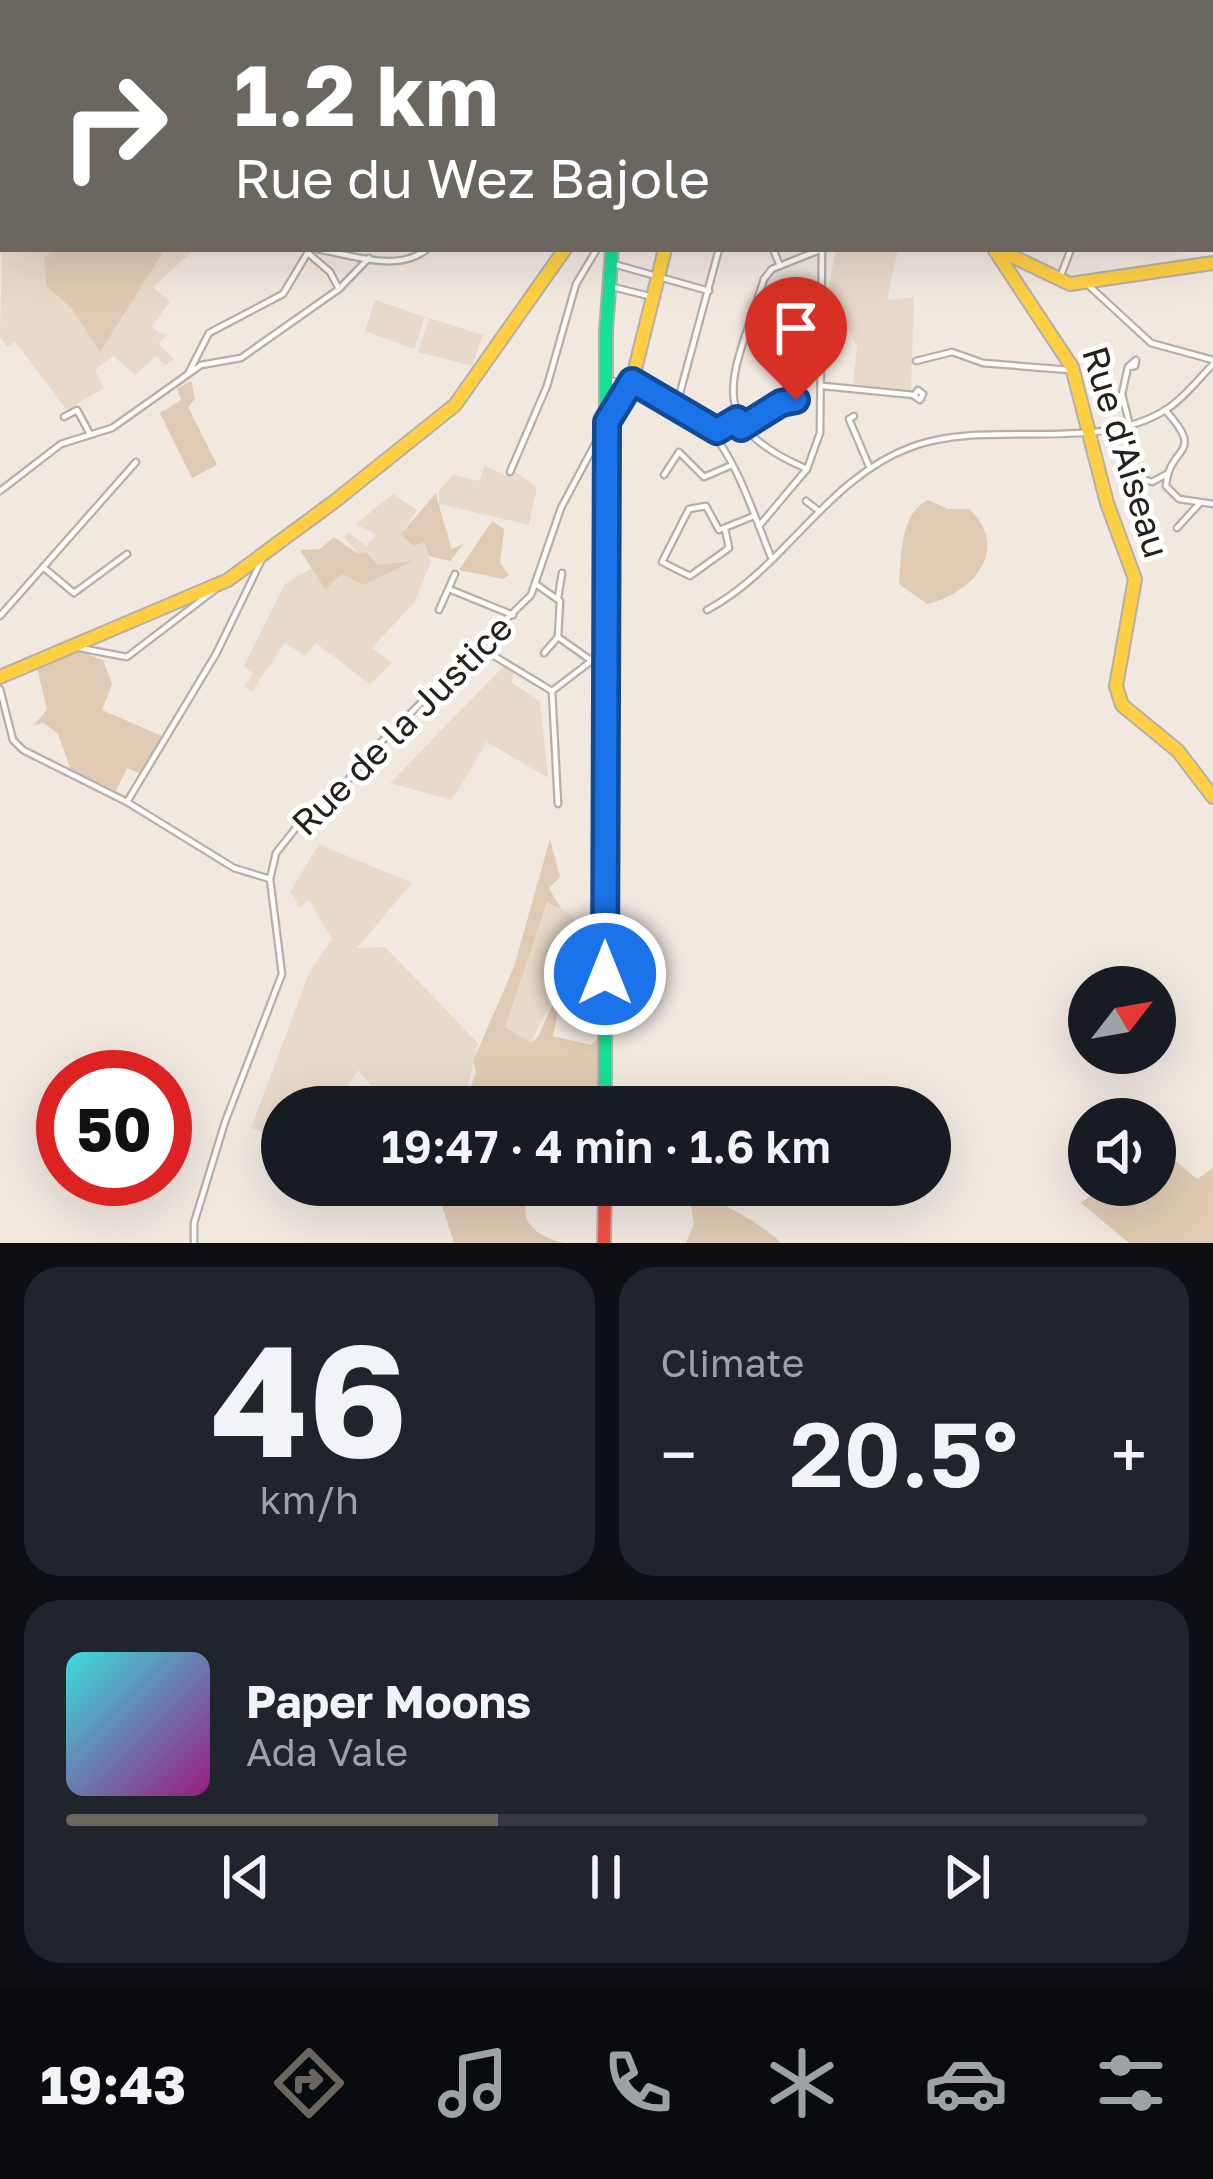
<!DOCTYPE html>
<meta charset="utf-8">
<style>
body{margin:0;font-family:"Golos Text",sans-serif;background:#20242c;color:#f1f3f6;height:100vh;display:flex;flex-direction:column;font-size:45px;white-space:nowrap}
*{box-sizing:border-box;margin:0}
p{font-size:39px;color:#9ea1a6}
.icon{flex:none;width:66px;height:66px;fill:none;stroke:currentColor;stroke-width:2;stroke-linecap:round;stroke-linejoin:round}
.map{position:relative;height:1243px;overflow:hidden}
.details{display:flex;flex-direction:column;gap:24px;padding:24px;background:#0d0f14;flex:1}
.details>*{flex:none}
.banner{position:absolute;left:0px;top:0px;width:1215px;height:252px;box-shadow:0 12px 48px #0002;background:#6c6660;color:#fff;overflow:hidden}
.needle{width:78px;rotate:59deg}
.buttons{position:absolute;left:1068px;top:966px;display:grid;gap:24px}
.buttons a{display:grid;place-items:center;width:108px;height:108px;border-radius:50%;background:#171b24;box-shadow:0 12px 48px #0002;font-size:60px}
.speed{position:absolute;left:36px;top:1050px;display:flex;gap:24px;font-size:60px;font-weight:700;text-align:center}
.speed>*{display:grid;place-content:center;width:156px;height:156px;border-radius:50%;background:#171b24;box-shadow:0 12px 48px #0002;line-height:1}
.speed .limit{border:18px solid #d22;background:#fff;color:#111}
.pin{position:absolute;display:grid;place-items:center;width:102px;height:102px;color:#fff;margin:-123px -51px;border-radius:50% 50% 50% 0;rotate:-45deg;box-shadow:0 0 12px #0007}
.pin .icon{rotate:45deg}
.me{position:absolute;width:132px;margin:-66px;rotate:0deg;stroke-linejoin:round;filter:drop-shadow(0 0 9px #0008)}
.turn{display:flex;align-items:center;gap:42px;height:252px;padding:0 36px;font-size:54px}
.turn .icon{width:156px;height:156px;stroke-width:2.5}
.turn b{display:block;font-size:84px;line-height:102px}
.big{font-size:90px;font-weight:600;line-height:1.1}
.details .card{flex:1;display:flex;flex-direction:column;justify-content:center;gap:18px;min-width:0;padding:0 42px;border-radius:36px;background:#20242c}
.details .dial{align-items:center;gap:0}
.dial b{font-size:156px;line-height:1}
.song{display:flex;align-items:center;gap:36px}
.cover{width:144px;height:144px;border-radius:18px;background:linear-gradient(135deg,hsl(180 70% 55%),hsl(310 70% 35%))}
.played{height:12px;border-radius:6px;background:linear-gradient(90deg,#6c6660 40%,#363941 40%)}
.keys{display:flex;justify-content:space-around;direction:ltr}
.heat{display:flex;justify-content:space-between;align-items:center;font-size:66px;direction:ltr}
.details .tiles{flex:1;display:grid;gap:24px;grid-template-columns:1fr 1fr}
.card:last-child{grid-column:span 2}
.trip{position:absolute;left:261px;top:1086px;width:690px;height:120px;border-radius:60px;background:#171b24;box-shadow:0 12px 48px #0002;font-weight:600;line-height:120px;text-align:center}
.dock{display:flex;height:192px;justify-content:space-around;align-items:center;background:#090b0e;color:#9ea1a6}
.dock .icon{width:84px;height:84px}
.dock .selected{color:#6c6660}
.dock b{font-size:54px;color:#f1f3f6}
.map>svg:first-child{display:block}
.green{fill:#e9d9c9}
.forest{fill:#e0cab3}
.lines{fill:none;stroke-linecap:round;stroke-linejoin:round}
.street-casing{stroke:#b6afa9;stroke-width:9}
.fast-casing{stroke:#b6afa9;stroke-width:16}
.slow-casing{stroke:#b6afa9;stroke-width:16}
.jam-casing{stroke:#b6afa9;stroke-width:16}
.street{stroke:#fdfcfa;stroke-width:4.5}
.fast{stroke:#16e098;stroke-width:12}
.slow{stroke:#ffcf43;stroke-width:12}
.jam{stroke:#f24e42;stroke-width:12}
.route-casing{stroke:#114b97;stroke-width:30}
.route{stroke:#1a73e8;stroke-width:21}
.labels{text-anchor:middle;stroke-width:10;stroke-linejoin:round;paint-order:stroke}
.street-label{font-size:36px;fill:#25201b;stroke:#fff}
</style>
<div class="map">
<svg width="1213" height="1243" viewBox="0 0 1213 1243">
<rect width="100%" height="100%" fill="#f1e8e0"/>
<g class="green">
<path d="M3,191V249H55L44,257L46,285L72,309L100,351L165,249H195L153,287L170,302L151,327L166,336L158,344L174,359L165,365L156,356L135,375L113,356L95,370L104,388L67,410L15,342L7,347L0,337Z"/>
<path d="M836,249H898L887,300L914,297L911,390L853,384L857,347L829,288Z"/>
<path d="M375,300L425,317L414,349L365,331Z"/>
<path d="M429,318L483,335L472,366L418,352Z"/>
<path d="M485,466L508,476L513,470L537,487L529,525L439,504V491L453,475L479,481Z"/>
<path d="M393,494L417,510L401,534L424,542L431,562L414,603L372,648L392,663L370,684L316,643L305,656L285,643L252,691L245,686L253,674L244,666L285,584L312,568L325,589L343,573L353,577L390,565H378L366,552L358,554L344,537L348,532L366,546L376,535L356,524Z"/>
<path d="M505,665L515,670L511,682L540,701L548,778L487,742L452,800L390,783Z"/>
<path d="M319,844L412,883L357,948L385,947L478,1043L463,1107H389L358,1070L335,1107H282V1138L251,1128L309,973L332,939L309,900L300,907L290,892Z"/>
<path d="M547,901L573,916L572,961L531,1043L504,1028Z"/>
</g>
<g class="forest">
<path d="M55,249H165L100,352L72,309L46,285L44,257Z"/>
<path d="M191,381L195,399L188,407L217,465L192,478L160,413L181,400L177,389Z"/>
<path d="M436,493C440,513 447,529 451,549L464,544L450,561L429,556L424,542L414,546L401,534Z"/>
<path d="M928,500L948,509H969C1011,548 974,593 927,604L899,584C901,557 900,513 928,500Z"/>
<path d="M492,521L504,529L500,563L509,575L503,579L459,570Z"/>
<path d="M334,537L358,554L366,552L378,565L413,561L363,585L343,574L325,589L300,550L320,549Z"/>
<path d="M78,651L103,660L112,684L102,710L162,736L141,774L127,768L116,791L71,770L58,734L44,723L34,725L47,710L37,668Z"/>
<path d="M550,839L560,877L549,888L561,909L547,902L505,1027L531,1043L538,1037L567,971L553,1036L591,1045L598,1038L599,1107H463L476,1072L473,1061L514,967Z"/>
<path d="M1167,1154L1197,1179L1213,1168V1243H1129L1081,1203L1104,1185H1155V1157Z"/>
<path d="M444,1185H535C513,1216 531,1235 564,1243H454L441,1202Z"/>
<path d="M664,1185C693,1185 760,1221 781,1243H686L694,1224L691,1206Z"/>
</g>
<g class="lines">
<g class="street-casing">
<g id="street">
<path d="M414,0L415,3"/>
<path d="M535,0L542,3"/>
<path d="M688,0L693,3"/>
<path d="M163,3L164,0"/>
<path d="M429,3L435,0"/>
<path d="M518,3L521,0"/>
<path d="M584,3L586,0"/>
<path d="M845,3L847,0"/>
<path d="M0,76H3"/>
<path d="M0,97H3"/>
<path d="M0,139L3,142"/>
<path d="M317,249C351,255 399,273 427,249"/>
<path d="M773,249L780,266"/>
<path d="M308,253L330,272L339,289"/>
<path d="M610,263L709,291"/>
<path d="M1061,275L1071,249"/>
<path d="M1086,283L1151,343L1213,360"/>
<path d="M613,287L653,297"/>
<path d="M790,308L822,294"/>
<path d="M748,334L781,319"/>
<path d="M792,353L820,340"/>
<path d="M916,361L952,352L983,363L1069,370"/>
<path d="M1128,367L1136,360L1135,366L1128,367L1122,394L1129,422"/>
<path d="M188,374L209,333L283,294L310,249"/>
<path d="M610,381C717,389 737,472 771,557"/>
<path d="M823,386L914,395"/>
<path d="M918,390L923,394L920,400L914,396Z"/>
<path d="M677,404L719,249"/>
<path d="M1165,410C1207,456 1169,444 1166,486L1179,499L1213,504"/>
<path d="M854,416L849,419L869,466"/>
<path d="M64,417L77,410L90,434"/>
<path d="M741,428L781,403L796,401"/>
<path d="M717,431L737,419"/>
<path d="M807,469C697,422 735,374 764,279L772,269L822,249"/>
<path d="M510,472L547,386L576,284L597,249"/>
<path d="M664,475L679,452L704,477L732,465"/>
<path d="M1138,477L1152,482L1167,474"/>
<path d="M0,491L61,444L112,428L201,365L241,358L339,289L369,258"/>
<path d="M806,501L819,511"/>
<path d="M759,526L807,469L820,433L822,249"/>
<path d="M1177,528L1200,503"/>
<path d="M725,529L729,548L690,576L662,562L689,509L706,506L719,530L754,516"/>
<path d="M43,567L74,593L127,554"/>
<path d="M537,585L560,601L558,637L589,659L606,658"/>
<path d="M449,589L513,615"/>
<path d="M558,598L562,573"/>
<path d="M439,610L455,574"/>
<path d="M707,610C786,568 826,477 914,446C989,419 1098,454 1167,409C1184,398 1199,379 1213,364"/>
<path d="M0,616L136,462"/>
<path d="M74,647L127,657L216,589"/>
<path d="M481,648L552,691"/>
<path d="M544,653L558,637"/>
<path d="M0,689L13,740L23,750L127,802L234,868L270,879"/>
<path d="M552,691L558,804"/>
<path d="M552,691L590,662"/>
<path d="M127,802L216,654L265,553"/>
<path d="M194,1243V1223L225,1122L282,974L270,879L276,853L303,819L342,787L374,749L531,595L561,508L604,427"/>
</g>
</g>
<g class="fast-casing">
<g id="fast">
<path d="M404,0L405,3"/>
<path d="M605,1107L606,331L612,249"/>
</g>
</g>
<g class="slow-casing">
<g id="slow">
<path d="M366,0L370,3"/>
<path d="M380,3L382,0"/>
<path d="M0,27H3"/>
<path d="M994,249L1072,367L1107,503L1135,579L1116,686L1122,705L1178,751L1213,797"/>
<path d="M997,249L1070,284L1213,263"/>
<path d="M607,422L632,381L665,249"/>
<path d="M0,677L228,580L335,501L455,405L565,249"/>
</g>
</g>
<g class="jam-casing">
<g id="jam">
<path d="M821,3L823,0"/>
<path d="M604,1243L605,1185"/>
</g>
</g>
<use href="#street" class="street"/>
<use href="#fast" class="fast"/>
<use href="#slow" class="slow"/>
<use href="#jam" class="jam"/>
</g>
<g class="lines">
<g class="route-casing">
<path id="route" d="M605,974L607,422L632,381L717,431L737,419L741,428L781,403L796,400"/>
</g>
<use href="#route" class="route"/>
</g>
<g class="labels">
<g class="street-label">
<text transform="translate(1126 452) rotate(73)" y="13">Rue d'Aiseau</text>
<text transform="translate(402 725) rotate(-45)" y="13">Rue de la Justice</text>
</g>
</g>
</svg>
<div class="buttons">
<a><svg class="needle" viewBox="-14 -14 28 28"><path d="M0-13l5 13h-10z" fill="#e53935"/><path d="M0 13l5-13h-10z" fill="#9ea1a6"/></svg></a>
<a><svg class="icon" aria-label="sound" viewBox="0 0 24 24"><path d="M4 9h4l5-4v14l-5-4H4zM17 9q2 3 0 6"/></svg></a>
</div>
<div class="speed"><div class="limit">50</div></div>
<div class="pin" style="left:796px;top:400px;background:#d93025"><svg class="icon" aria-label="arrive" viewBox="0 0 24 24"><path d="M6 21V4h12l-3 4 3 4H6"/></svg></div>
<svg class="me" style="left:605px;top:974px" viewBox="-20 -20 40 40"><circle r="17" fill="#1a73e8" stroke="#fff" stroke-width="3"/><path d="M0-11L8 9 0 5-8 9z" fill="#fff"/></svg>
<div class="trip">19:47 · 4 min · 1.6 km</div>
<div class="banner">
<div class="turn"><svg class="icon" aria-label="right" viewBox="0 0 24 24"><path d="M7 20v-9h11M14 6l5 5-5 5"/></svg><div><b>1.2 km</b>Rue du Wez Bajole</div></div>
</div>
</div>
<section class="details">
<div class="tiles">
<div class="card dial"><b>46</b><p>km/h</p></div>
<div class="card"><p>Climate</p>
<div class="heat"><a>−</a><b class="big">20.5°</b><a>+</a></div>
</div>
<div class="card">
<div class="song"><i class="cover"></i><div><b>Paper Moons</b><p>Ada Vale</p></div></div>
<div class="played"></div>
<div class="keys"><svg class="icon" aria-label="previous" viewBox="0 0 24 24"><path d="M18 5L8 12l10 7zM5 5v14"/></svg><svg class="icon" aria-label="pause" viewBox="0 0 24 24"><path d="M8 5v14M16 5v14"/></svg><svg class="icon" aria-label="next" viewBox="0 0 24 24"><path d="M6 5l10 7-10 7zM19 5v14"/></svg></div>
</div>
</div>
</section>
<nav class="dock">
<b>19:43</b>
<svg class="icon selected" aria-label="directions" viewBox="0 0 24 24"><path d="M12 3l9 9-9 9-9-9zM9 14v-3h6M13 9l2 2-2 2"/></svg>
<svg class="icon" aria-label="music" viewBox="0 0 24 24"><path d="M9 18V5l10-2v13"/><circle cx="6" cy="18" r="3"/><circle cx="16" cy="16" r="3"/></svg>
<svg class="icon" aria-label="phone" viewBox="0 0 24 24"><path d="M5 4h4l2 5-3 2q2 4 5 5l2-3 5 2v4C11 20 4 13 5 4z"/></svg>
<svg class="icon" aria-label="climate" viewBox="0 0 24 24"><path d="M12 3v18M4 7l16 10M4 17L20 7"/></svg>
<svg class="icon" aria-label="car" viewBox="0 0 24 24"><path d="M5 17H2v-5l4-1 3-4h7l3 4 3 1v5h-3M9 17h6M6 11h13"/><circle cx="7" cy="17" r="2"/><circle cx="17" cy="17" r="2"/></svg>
<svg class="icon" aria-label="filters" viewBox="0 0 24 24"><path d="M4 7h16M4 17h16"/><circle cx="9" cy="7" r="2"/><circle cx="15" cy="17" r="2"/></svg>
</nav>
